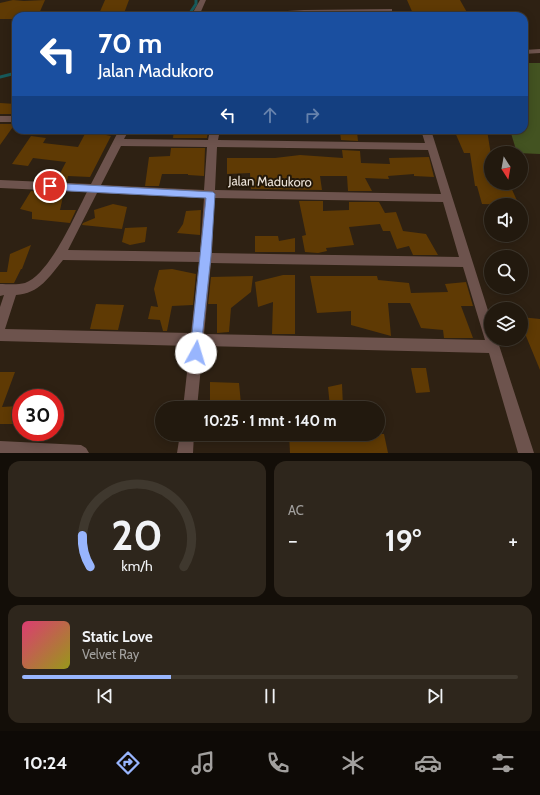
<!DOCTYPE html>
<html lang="id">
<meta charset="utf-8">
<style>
body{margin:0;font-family:Cabin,sans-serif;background:#2e261c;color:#f1f3f6;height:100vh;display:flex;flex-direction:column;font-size:15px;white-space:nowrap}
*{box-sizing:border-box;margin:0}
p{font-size:13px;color:#a2a09e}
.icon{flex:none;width:22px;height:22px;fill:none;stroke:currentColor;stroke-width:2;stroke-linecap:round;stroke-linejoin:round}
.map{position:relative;height:453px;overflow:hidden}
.side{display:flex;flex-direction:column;gap:8px;padding:8px;background:#130e08;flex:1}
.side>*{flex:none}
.banner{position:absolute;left:12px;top:12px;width:516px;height:122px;border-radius:12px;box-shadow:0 2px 10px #0003,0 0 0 1px #3f382e;background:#1a4fa0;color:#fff;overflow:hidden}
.needle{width:26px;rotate:169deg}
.controls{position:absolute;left:484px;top:146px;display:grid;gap:8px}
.controls a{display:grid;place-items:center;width:44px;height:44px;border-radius:50%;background:#22190e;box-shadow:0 2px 10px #0003,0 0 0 1px #3f382e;font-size:20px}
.speed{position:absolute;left:12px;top:389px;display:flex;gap:8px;font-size:20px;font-weight:700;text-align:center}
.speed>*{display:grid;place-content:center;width:52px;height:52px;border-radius:50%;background:#22190e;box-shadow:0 2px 10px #0003,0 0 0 1px #3f382e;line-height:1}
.speed .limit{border:6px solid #d22;background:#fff;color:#111}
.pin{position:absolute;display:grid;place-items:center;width:34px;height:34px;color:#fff;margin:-17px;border:2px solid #fff;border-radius:50%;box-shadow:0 1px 4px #0007}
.me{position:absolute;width:44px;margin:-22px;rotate:6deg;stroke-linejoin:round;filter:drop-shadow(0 0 3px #0008)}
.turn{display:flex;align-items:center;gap:14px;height:84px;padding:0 20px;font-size:18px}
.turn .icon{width:52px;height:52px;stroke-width:2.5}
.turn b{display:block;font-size:28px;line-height:34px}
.lanes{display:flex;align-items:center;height:38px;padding:0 20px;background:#0003;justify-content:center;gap:20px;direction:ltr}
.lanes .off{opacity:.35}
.big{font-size:30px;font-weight:700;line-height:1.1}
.side .card{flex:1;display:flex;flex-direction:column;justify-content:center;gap:6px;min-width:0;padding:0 14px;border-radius:12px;background:#2e261c}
.side .dial{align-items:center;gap:0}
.dial svg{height:104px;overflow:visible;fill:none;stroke:#3f382e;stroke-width:7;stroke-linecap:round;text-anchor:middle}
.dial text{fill:#f1f3f6;stroke:none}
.song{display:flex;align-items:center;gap:12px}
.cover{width:48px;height:48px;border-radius:6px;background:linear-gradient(135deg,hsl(340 70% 55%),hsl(60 70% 35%))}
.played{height:4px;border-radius:2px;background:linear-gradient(90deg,#98b5fd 30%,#3f382e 30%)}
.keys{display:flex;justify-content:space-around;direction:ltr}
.heat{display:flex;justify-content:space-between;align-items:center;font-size:22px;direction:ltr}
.side .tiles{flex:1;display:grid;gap:8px;grid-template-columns:1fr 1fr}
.card:last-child{grid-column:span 2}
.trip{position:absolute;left:155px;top:401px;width:230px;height:40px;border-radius:20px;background:#22190e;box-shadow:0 2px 10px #0003,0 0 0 1px #3f382e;font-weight:700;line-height:40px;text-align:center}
.tabs{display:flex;height:64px;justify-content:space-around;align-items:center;background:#0e0a06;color:#a2a09e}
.tabs .icon{width:28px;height:28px}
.tabs .current{color:#98b5fd}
.tabs b{font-size:18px;color:#f1f3f6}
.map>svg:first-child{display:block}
.green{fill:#435321}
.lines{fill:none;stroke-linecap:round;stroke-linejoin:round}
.stream{stroke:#175a5b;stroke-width:3}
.building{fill:#5f3a04}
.minor{fill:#6d534d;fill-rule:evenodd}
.route{fill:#98b5fd;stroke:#6376a4}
.labels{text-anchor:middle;stroke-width:4;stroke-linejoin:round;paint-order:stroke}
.street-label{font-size:13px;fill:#ebe2d8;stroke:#241809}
</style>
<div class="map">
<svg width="540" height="453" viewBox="0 0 540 453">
<rect width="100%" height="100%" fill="#2e2113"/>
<path class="green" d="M524,63H540V154L517,153L510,130H524Z"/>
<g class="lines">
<g class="stream">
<path d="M188,16L196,4V0"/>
<path d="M0,77L16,73"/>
</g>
</g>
<g class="building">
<path d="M13,0L24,1L45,0L38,16H16V19H0V3Z"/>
<path d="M105,0H129L123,16H98Z"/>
<path d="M407,0H460L469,16H414Z"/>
<path d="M0,103L16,104V114H0Z"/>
<path d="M0,124H15L0,145Z"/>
<path d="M87,130H109L106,135L111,136L90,177L68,176L67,181H56L66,162L33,158L28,166L12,164L31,136L46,138L43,143L78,147Z"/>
<path d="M174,130H208L207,138H173Z"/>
<path d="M454,130H487L491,155V183H509L519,205L482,204L477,186H475L470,153H464Z"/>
<path d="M340,132H357L358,141L341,140Z"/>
<path d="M171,148H205L204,176L188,175V174H162L159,186H145L149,157L170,156Z"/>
<path d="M342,150L360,151L361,163L390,164L389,158L429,157L434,177L414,176V174L388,176L389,179L365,178L372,191H348L347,176H320L322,190L251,189L250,173L227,174V158H275L300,155L343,158Z"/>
<path d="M31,191L64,192L60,210H76L70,223L32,219V212L20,209Z"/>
<path d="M299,201H323V211L349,210V202H379L385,213L396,212L403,231L426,234L438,255H413L409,246L397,249L390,231H383L380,224L349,227L354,245L326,248L327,251L318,253L305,252L302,236L306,235Z"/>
<path d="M113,204L127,207L122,229L82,225L83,223L95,218L94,210Z"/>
<path d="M201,210L200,235L177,233L183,224L186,211Z"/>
<path d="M147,227L145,242L130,245L122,242L125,228Z"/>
<path d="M255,236H278L279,241L295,238V252H255Z"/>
<path d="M31,245L22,269H21L14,283H0V272H7L10,254Z"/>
<path d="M172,269L196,274L193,305L172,306L167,331H163L160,320L148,319L151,306L158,307L154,289L159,270Z"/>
<path d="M283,275H295V334H272L273,302L258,307L255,282Z"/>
<path d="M253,276L251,292L231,308L229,332L217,333V304H208L211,277Z"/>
<path d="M310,276H377L378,280L409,283L411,293L448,292L445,284L466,282L473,306H461L473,338H444L443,330L421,328L410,303H388L391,336L351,325V311L317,313Z"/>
<path d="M96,304L124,305L118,330L90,329Z"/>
<path d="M521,317L540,319V370L521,324Z"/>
<path d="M411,368H426L430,392L416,393Z"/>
<path d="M0,372H15L2,407L19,406V424H0Z"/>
<path d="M210,382L239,383L241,404H210Z"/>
<path d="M342,384L343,407H330L328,387Z"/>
<path d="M289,434H384L388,453H290Z"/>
</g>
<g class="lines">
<g class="minor">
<path d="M200,0H206L199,16H191Z"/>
<path d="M389,9H392V13L234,16L238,14L304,10Z"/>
<path d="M540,49V53L524,54V50Z"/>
<rect x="0" y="116" width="16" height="6"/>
<path d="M119,130H129L124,139L208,140L210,130H220L218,140L425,143L421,130H431L491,320V339H497L534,453H518L489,353L203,346L197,408H183L190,346L0,341V307L4,295L0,296V284C7,284 18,285 25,283C50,274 75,215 87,192L0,188V180L91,184ZM121,146L207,147L204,190L101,185ZM217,147L428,150L441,194L215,190ZM97,193L204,198L200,252L68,250ZM214,198L443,202L459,257L212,253ZM63,260L199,262L191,333L5,329L16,295C39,294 50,276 63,260ZM211,263L463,267L485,340L204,334Z"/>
<path d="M180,434H194L193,453H177Z"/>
<path d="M0,441L81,445L86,448L89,453H0Z"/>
</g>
</g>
<path class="route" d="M50,183L213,192L215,194L211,256L200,357L196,359L192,357L190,353L206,198L50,190L46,186Z"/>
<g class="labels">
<g class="street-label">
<text transform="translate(270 181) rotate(1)" y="5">Jalan Madukoro</text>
</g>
</g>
</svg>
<div class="controls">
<a><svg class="needle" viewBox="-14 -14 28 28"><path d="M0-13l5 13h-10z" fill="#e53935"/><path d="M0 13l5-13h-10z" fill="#a2a09e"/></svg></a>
<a><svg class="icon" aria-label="sound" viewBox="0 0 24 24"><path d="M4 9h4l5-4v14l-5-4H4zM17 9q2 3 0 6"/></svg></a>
<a><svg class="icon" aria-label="search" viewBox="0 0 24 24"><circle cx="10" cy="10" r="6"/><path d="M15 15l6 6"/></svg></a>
<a><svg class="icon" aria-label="layers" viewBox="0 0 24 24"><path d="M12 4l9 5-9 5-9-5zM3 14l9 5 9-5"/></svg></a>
</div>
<div class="speed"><div class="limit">30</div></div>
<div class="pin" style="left:50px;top:186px;background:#d93025"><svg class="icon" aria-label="arrive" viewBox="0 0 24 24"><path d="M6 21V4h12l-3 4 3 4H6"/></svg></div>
<svg class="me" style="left:196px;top:353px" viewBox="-20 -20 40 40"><circle r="19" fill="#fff"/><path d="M0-13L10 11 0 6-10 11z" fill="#98b5fd"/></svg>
<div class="trip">10:25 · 1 mnt · 140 m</div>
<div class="banner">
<div class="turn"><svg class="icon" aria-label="left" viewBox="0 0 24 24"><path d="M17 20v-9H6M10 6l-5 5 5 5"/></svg><div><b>70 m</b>Jalan Madukoro</div></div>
<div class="lanes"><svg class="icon" aria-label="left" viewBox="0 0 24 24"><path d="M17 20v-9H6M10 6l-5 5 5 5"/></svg><svg class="icon off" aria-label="ahead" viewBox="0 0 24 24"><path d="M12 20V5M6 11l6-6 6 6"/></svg><svg class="icon off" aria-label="right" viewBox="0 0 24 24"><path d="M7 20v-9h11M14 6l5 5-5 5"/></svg></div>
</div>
</div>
<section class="side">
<div class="tiles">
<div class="card dial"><svg viewBox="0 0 100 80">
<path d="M14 69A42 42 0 1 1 86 69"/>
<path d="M14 69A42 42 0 0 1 8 45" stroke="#98b5fd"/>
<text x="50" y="56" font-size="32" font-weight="700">20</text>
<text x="50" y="72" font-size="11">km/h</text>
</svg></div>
<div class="card"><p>AC</p>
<div class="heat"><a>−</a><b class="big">19°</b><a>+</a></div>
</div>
<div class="card">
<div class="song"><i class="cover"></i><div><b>Static Love</b><p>Velvet Ray</p></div></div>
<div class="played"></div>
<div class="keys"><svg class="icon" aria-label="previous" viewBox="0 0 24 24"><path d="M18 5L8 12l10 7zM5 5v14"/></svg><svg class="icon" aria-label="pause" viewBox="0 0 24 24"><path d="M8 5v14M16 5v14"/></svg><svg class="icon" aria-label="next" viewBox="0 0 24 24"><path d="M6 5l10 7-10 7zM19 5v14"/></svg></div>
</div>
</div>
</section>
<nav class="tabs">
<b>10:24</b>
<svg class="icon current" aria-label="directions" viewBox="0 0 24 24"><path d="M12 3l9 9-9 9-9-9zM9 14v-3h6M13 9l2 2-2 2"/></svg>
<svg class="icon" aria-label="music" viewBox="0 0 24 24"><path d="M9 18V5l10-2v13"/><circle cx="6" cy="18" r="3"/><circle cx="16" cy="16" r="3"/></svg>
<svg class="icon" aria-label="phone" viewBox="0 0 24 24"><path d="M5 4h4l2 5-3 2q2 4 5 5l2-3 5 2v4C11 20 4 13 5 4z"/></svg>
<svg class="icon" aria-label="climate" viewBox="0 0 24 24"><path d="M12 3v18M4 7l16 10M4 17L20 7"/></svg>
<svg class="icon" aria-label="car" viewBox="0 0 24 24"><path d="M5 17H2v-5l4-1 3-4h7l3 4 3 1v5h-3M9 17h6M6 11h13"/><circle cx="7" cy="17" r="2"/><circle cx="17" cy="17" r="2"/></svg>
<svg class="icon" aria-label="filters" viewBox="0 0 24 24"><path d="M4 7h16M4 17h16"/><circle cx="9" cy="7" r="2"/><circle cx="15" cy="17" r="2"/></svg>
</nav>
